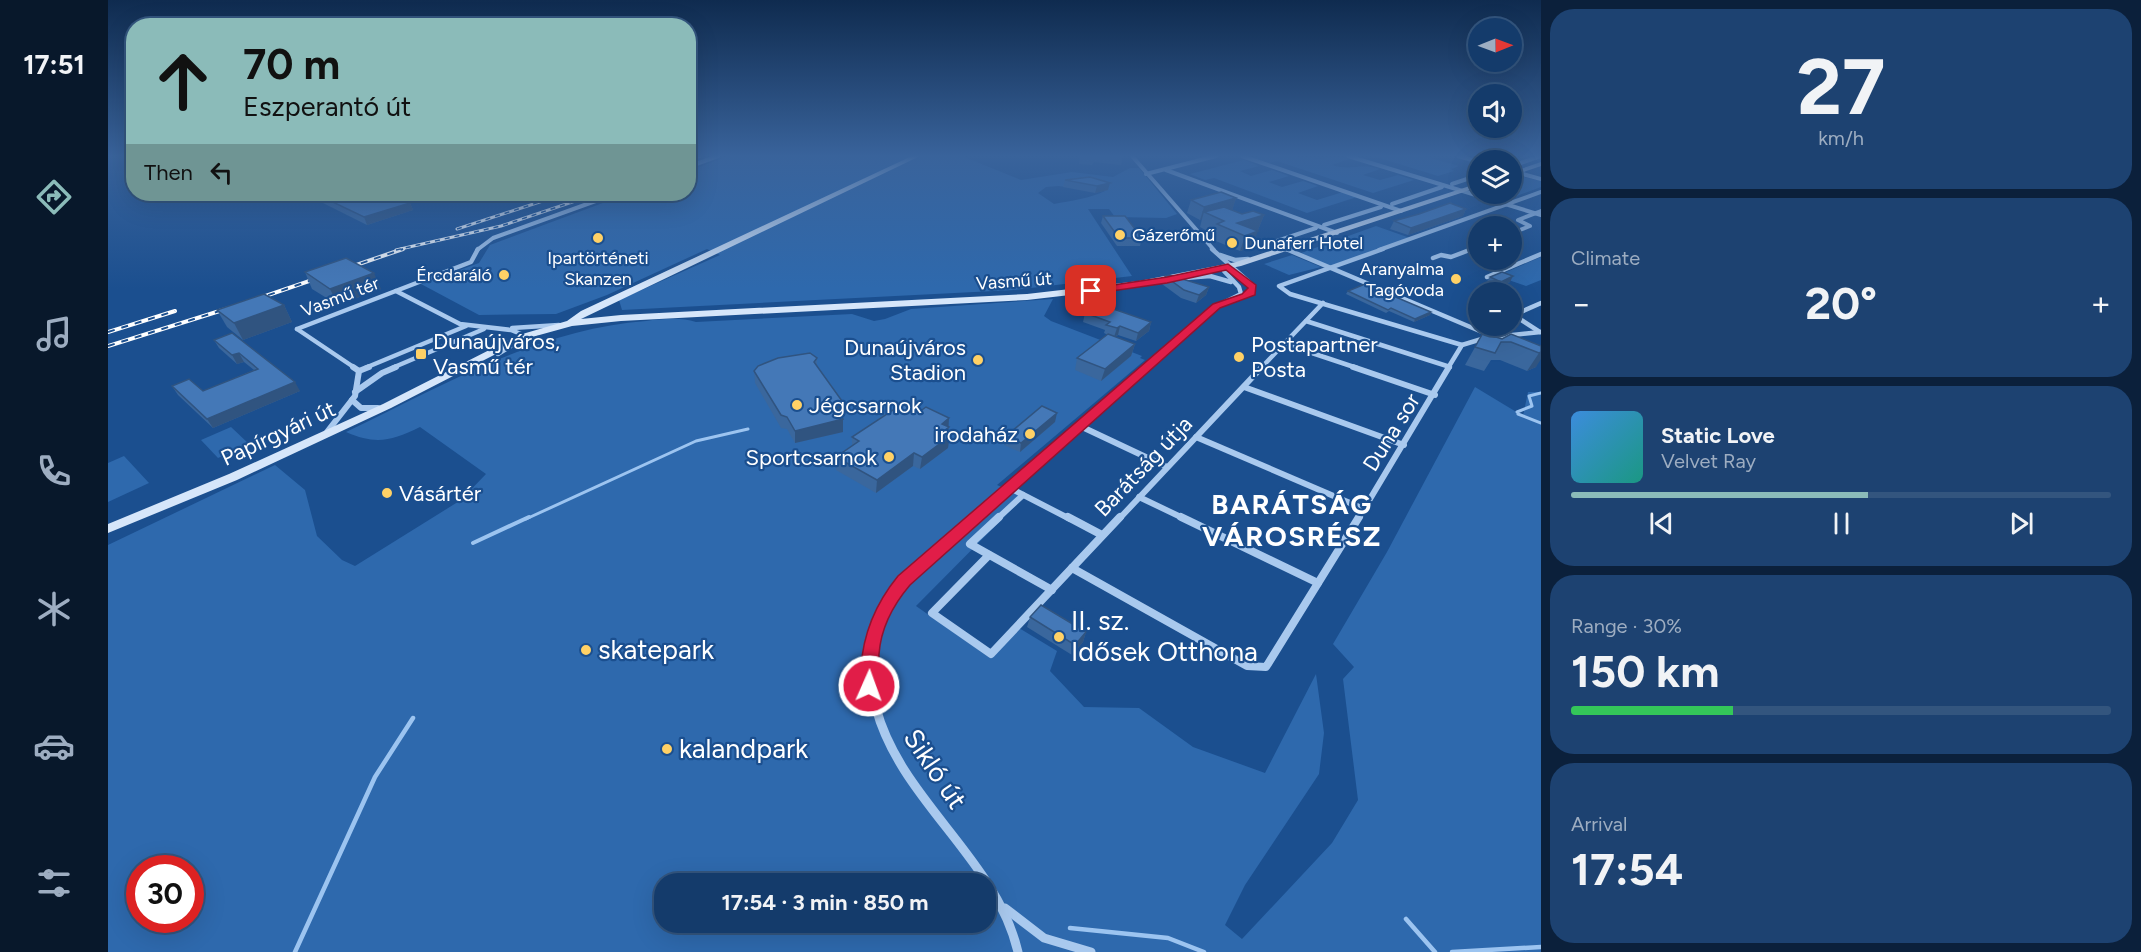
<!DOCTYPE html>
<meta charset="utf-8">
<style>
body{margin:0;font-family:Figtree,sans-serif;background:#1d4271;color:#f1f3f6;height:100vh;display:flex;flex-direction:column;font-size:22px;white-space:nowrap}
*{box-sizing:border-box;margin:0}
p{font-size:20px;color:#9dadc1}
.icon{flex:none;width:33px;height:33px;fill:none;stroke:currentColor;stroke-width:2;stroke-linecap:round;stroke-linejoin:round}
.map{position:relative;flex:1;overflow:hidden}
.side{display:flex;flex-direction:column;gap:9px;padding:9px;background:#0b203b;width:600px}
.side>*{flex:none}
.hud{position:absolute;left:18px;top:18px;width:570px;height:183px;border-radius:24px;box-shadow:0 6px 24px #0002,0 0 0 2px #33557e;background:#8bbbb9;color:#111;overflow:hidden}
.needle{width:39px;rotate:89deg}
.controls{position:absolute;left:1360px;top:18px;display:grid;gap:12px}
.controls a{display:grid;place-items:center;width:54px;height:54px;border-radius:50%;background:#143b6b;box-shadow:0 6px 24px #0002,0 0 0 2px #33557e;font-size:30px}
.speed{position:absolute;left:18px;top:855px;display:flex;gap:12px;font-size:30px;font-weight:700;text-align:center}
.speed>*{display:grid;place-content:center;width:78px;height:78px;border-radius:50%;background:#143b6b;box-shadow:0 6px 24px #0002,0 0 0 2px #33557e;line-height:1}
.speed .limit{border:9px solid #d22;background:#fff;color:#111}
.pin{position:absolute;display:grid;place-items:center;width:51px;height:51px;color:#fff;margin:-26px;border-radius:12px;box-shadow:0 3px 9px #0006}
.me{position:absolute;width:66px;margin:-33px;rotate:2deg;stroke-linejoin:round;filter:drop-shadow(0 0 4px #0008)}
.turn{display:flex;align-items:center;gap:21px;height:126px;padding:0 18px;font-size:27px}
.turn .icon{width:78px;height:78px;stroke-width:2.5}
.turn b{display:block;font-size:42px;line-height:51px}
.then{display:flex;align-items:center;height:57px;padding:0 18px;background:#0003;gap:12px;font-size:22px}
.big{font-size:45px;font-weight:700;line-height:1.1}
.side .tile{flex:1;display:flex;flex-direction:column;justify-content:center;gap:9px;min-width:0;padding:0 21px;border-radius:24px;background:#1d4271}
.side .dial{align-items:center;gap:0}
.dial b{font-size:78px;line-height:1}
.song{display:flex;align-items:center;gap:18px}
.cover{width:72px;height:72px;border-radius:9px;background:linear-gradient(135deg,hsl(210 70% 55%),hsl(170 70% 35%))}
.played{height:6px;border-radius:3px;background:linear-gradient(90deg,#8bbbb9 55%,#33557e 55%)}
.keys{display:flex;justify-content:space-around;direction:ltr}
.heat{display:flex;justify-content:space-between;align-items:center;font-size:33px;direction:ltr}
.charge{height:9px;border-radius:4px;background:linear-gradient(90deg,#34c759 30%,#33557e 0)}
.trip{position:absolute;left:546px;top:873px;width:342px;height:60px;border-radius:24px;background:#143b6b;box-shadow:0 6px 24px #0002,0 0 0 2px #33557e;font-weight:700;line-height:60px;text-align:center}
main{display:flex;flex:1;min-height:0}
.dock{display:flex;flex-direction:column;width:108px;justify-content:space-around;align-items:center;background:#08182b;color:#9dadc1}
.dock .icon{width:42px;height:42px}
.dock .active{color:#8bbbb9}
.dock b{font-size:27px;color:#f1f3f6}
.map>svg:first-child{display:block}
.green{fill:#2e69ad;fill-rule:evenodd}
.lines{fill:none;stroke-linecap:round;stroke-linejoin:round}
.stream-far2{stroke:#9cc4f0;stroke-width:3}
.stream-far1{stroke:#9cc4f0;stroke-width:4}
.stream{stroke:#9cc4f0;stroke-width:4.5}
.street-far4{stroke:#a9c9ee;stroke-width:4}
.street-far3{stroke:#a9c9ee;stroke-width:4.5}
.street-far2{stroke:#a9c9ee;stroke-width:6}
.street-far1{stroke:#a9c9ee;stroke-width:8}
.street{stroke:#a9c9ee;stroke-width:9}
.secondary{fill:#d6e6fa;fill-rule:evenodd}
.rail-far1-casing{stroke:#fff;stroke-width:3}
.rail-casing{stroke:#fff;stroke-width:4}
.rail-far1{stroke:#1b4f8f;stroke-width:1.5;stroke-dasharray:5;stroke-linecap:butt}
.rail{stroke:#1b4f8f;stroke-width:2;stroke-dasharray:7;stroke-linecap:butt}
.wall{fill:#3a679d}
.shaded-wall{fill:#305480}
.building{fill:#4478b7;stroke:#305480;stroke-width:1.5}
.route{fill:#e11d48;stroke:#92132f;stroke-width:1.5}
.poi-dot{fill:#ffd166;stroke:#1b4f8f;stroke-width:2}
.labels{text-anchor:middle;stroke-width:4.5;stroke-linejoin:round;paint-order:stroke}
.far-poi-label{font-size:18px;fill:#fff;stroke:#1b4f8f;text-anchor:start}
.far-street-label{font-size:18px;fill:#fff;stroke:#1b4f8f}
.poi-label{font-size:22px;fill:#fff;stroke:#1b4f8f;text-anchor:start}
.street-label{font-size:22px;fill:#fff;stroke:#1b4f8f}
.near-poi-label{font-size:27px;fill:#fff;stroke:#1b4f8f;text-anchor:start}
.near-street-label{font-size:27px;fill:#fff;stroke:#1b4f8f}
.district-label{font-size:28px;font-weight:bold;letter-spacing:1.5px;fill:#fff;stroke:#1b4f8f}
</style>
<main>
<nav class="dock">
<b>17:51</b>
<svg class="icon active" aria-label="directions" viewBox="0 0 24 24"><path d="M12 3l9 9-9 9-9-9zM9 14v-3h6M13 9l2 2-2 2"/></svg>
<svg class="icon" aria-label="music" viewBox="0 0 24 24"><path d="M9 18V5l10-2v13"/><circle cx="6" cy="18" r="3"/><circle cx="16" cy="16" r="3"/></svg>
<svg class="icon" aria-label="phone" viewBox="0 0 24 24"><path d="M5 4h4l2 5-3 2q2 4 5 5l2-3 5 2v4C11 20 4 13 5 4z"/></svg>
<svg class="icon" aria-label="climate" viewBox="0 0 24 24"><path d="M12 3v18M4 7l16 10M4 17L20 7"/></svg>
<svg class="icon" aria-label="car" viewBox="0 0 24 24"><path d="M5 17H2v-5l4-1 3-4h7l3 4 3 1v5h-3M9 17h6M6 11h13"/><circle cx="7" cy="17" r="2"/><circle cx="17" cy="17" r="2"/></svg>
<svg class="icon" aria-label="filters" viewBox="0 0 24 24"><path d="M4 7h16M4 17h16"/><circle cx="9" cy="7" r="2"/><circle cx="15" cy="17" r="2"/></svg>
</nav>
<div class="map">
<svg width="1433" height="952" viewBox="0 0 1433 952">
<rect width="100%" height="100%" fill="#1b4f8f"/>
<g class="green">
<path d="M620,156H854L913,180L964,172L1005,177L1022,168H1031L1069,214L1058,218L1007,217L1001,209H980L1024,276L906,290L514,310L511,300L612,255L599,249L499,295L448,314L371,315L313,284L371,263L382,245L519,194H580L581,171ZM950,186L997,191C983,198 962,201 946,204L930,193L938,187Z"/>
<path d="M1152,156C1169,156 1187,156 1204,158C1216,160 1227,155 1241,159L1224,165C1243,171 1252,163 1272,169L1255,175L1272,180L1290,175L1306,180L1265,193L1169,161L1161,163L1146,158Z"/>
<path d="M1265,156H1316L1351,166L1343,169L1346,171L1330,176Z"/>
<path d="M1136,160L1151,166L1132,171L1143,176L1164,170L1181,176L1161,182L1174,187L1195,181L1210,186L1190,193L1209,200L1235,192L1249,197L1199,213L1106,178L1097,180L1082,174Z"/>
<path d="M1411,176L1433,181V187L1395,201L1366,193L1364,191L1371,189V194H1404V178Z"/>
<path d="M1268,226L1302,238L1222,266L1193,253Z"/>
<path d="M1184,255L1213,267L1181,275L1156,264Z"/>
<path d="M1433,257V280L1418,286L1389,276Z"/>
<path d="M945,299L936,316L943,321L1034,356L1032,358L1037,360L889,485L916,497L808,606L882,658L911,628L949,651L942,671L976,707L1031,708L1085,747L1157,773L1208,674L1216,733L1211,774L1137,885L1117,925L1134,939L1224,843L1250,800L1235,679L1246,667L1225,644L1279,552L1367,387L1415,416L1420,392H1433V952H0V545L167,465L197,490L209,536L234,560L247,566L353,500L378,474L312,427C283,441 268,445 238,432C334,386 430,329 538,321C554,319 573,317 588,322L744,314L766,321L777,319L803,309ZM32,868H82V920H32ZM556,884H878V922H556Z"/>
<path d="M123,427L141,444L110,458L93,440Z"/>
<path d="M16,456L41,483L0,502V463Z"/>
</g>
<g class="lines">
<g class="stream-far2">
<path d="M1409,412L1424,406L1421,396L1433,393"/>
<path d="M1410,414L1433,423"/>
<path d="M418,519L588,441L640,429"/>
</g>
<path class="stream-far1" d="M365,543L421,517"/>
<g class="stream">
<path d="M1298,919L1327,952"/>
<path d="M962,928L1060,938L1096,952"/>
<path d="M187,952L267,777L305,718"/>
<path d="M1344,952L1433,947"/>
</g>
<g class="street-far4">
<path d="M1024,156L1106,250"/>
<path d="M1134,156L1293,211"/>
<path d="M1240,156L1433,215"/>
<path d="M1350,156L1371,162"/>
<path d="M1404,166L1433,156"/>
<path d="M580,167L610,156"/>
<path d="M1058,170L1229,233"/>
<path d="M1404,171L1433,179"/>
<path d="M1038,174L1108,156"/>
<path d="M1344,184L1371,175"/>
<path d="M1284,204L1334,187"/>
<path d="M1216,225L1273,207"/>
<path d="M1404,233L1422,226L1410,220L1433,211"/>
<path d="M1166,242L1208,228"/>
<path d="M1178,249L1181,250"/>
<path d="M369,250L385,238L507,194"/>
<path d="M1271,250L1433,192"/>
<path d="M1361,250L1371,246"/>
</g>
<g class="street-far3">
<path d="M1104,249L1142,283L1144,293L1128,299"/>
<path d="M1178,249L1386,337"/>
<path d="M1275,249L1171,286L1182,294L1354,345"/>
<path d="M1112,255L1127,260L1140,259"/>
<path d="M1325,258L1333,255L1343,257L1364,249"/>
<path d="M1379,277L1433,254"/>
<path d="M1065,279L1102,276L1123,282"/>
<path d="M288,291L352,324L403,330L413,334L411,341L390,354"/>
<path d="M1366,311L1371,308"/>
<path d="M1404,314L1432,332"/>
<path d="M1406,315L1433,303"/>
<path d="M1198,321L1342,367"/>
<path d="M404,328L451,325"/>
<path d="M189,329L363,262L370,249"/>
<path d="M189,329L247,368"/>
<path d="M1177,344L1249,368"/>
<path d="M257,368L358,326"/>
<path d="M284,368L376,329"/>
<path d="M1038,368L1109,306L1133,294L1131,287L1116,271L1120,267"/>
<path d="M1153,368L1215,303"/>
<path d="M1340,368L1354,345L1377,338L1433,332"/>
</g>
<g class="street-far2">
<path d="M245,367L251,371"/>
<path d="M1245,367L1327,395"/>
<path d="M251,371L261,367"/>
<path d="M1136,387L1296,445"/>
<path d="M247,392L274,373L288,367"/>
<path d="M244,400L253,408H270"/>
<path d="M972,426L1059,467"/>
<path d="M219,432L247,396L251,371"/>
<path d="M1088,437L1256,509"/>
<path d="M900,487L962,519"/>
<path d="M1031,497L1077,519"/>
<path d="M867,519L1040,367"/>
<path d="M889,519L915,495"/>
<path d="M1011,519L1154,367"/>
<path d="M1250,519L1341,367"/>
</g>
<g class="street-far1">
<path d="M891,517L862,544L944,590"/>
<path d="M960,517L994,535"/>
<path d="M1073,517L1210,583"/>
<path d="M881,555L824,613L883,654L1012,517"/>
<path d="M964,568L1139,666L1158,667L1251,517"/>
<path d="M769,710C742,612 803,574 868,517"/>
</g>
<g class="street">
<path d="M768,708C793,801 888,858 910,952"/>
<path d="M897,908L936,938L983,952"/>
</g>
<g class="secondary">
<path d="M804,156H812L473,319L513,315L919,294L1031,281L1128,262L1371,183V187L1133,266L1031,287L919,300L513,321L464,326L417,339L283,408L129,480L0,533V524L121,474L275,404L411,335L459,321L473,311Z"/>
<path d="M1433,162V166L1404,176V172Z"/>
</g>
<g class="rail-far1-casing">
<g id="rail-far1">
<path d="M580,160L592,156"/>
<path d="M349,229L456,194"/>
<path d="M288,250L393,226L488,194"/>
</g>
</g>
<g class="rail-casing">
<g id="rail">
<path d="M0,332L67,311"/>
<path d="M0,346L137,303L295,249"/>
</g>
</g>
<use href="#rail-far1" class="rail-far1"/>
<use href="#rail" class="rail"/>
</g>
<g class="wall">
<path d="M972,156H1015L1013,165L986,162L984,165L971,164Z"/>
<path d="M982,177L1000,190L987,193L955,187L957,180Z"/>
<path d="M199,194H294L287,196L302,203L305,210L259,225L199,195Z"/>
<path d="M1128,198L1124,210L1134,214L1156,215L1150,230L1148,231L1144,247L1132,251L1103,239L1105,234L1092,227L1094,219L1092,220L1079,213L1083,200Z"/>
<path d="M1358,209L1355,216L1300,235L1282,229L1286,221Z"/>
<path d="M995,216L1034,238L1032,246H1009L993,223Z"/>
<path d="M197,272L273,289L230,305L204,289Z"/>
<path d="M1057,276L1101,287L1098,295L1088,303L1073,298L1054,284Z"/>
<path d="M1382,277L1402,282L1389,287L1378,283Z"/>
<path d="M1240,291L1323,312L1322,315L1306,322L1281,311L1278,313L1238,294Z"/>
<path d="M176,305L184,322L135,340L119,327L109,310Z"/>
<path d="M977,313L1043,322L1041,331L1028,341L1010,335L1007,337L1027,344L1023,356L993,381L967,370L969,358L1000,335L996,333L997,330L975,322Z"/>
<path d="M124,333L192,391L105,428L70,395L64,386L95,391L146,370L136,362L129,364L111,348L106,340Z"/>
<path d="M1375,333L1394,339L1433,346L1428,367L1419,371L1392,360H1383L1376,371L1357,365Z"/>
<path d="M709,358V367L734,414L733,415L735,419V432L687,443L679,429L673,428L647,383L646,371Z"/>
<path d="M947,422L912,452L896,445L898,436Z"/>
<path d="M840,427V448L812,469L805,466L768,493L728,470V457L744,446V437Z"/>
<path d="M922,617L978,632L975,642L964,655L919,627Z"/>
</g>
<g class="shaded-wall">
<path d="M1002,183L1000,190L987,193L989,186Z"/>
<path d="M277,194H294L279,198Z"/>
<path d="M1128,198L1124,211L1096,212L1094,219L1092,220L1096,207Z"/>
<path d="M302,203L305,210L259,225L256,217Z"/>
<path d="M1358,209L1355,216L1300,235L1303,228Z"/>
<path d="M1156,215L1150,230L1135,235L1129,223Z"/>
<path d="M1150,231L1144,247L1132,251L1137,236Z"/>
<path d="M266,273L273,289L230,305L222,289Z"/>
<path d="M1405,276L1402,282L1389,287L1393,282Z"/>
<path d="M1101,287L1098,295L1088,303L1091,295Z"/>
<path d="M176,305L184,322L135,340L126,323Z"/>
<path d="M1323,312L1322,315L1306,322L1307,319Z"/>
<path d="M1043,322L1041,331L1028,341L1030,333Z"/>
<path d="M1012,326L1010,335L1006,337L1009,328Z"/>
<path d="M1027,344L1023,356L993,381L997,369Z"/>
<path d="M1433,352V359L1428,367L1419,371L1431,353Z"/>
<path d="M131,353L136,362L129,364L124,355Z"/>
<path d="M187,382L192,391L105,428L99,419Z"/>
<path d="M734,401V414L729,421L735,419V432L687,443V431L728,409Z"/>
<path d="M949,413L947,422L912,452L913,443Z"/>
<path d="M841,418L840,437L842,436L840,448L812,469L814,457L834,424Z"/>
<path d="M806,453L805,466L768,493L769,480Z"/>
<path d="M978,632L975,642L964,655L967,645Z"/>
</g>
<g class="building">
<path d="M982,177L1002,183L989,186L957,180Z"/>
<path d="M1113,192L1128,198L1096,207L1083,200Z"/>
<path d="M208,194H281L302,203L256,217Z"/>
<path d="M1342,203L1358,209L1303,228L1286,221L1311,214Z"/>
<path d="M1116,207L1134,214L1145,211L1156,215L1129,223L1150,231L1137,236L1109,224L1116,221L1096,212Z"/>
<path d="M995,216H1017L1034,238H1011Z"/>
<path d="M238,258L266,273L222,289L197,272Z"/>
<path d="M1394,272L1405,276L1393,282L1382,277Z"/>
<path d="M1061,275L1101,287L1091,295L1076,290L1057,276Z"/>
<path d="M1257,284L1323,312L1307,319L1283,308L1280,310L1240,291Z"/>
<path d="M156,294L176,305L126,323L109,310Z"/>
<path d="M991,304L1043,322L1030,333L1012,326L1009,328L998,325L1002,322L977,313Z"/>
<path d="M124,333L187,382L99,419L64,386L81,379L95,391L150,369L131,353L124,355L106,340Z"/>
<path d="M1375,333L1394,339L1403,334L1433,346V352L1431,353L1403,342H1393L1387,353L1367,347Z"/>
<path d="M1000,334L1027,344L997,369L969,358Z"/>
<path d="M702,353L709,358L706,362L734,401L728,409L735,419L687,431L679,417L673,415L646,371L650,366L670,358Z"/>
<path d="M794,404L811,412L818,407L841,418L834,424L841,427L835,432L842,436L814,457L806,453L769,480L728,457L751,441L744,437Z"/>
<path d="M934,406L949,413L913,443L898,436Z"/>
<path d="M933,605L978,632L967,645L922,617Z"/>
</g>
<linearGradient id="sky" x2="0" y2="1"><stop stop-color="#0f2b4f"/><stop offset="0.54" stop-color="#39639b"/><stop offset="1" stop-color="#39639b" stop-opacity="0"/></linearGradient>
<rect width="1433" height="289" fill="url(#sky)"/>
<path class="route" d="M1120,264L1148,285L1147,295L1112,308L802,585C785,605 773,627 771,654C770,666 773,680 767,691L761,694L755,691C751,684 753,676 753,668C755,633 768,603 790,576L1105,304L1134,294L1140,288L1118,270L1059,283L983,294L979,293V289L1059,277Z"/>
<g class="poi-dot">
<circle cx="1012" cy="235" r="6"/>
<circle cx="490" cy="238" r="6"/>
<circle cx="1124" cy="243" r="6"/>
<circle cx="396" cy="275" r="6"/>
<circle cx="1348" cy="279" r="6"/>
<rect x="307" y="348" width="12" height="12" rx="3"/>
<circle cx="1131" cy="357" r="6"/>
<circle cx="870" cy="360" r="6"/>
<circle cx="689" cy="405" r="6"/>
<circle cx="922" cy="434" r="6"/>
<circle cx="781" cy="457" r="6"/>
<circle cx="279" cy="493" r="6"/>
<circle cx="951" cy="637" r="6"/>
<circle cx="478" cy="650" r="6"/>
<circle cx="559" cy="749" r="6"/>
</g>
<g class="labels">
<g class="far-poi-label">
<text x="1024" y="241">Gázerőmű</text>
<text x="1136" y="249">Dunaferr Hotel</text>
<text x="490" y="264" text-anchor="middle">Ipartörténeti<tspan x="490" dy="21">Skanzen</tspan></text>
<text x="1336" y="275" text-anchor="end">Aranyalma<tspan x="1336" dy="21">Tagóvoda</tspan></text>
<text x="384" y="281" text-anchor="end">Ércdaráló</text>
</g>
<g class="far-street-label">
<text transform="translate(906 281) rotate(-4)" y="6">Vasmű út</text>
<text transform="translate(232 297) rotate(-21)" y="6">Vasmű tér</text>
</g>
<g class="poi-label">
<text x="325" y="349">Dunaújváros,<tspan x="325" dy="25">Vasmű tér</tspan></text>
<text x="1143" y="352">Postapartner<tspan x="1143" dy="25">Posta</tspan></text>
<text x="858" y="355" text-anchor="end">Dunaújváros<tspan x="858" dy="25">Stadion</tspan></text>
<text x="701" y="413">Jégcsarnok</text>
<text x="910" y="442" text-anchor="end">irodaház</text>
<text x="769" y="465" text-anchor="end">Sportcsarnok</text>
<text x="291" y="501">Vásártér</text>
</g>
<g class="street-label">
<text transform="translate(1283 432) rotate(-58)" y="8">Duna sor</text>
<text transform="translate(170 433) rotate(-25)" y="8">Papírgyári út</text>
<text transform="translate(1035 466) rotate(-46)" y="8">Barátság útja</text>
</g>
<g class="near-poi-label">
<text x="963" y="630">II. sz.<tspan x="963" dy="31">Idősek Otthona</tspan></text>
<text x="490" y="659">skatepark</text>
<text x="571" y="758">kalandpark</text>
</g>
<g class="near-street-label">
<text transform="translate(827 769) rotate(56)" y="9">Sikló út</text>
</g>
<g class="district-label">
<text x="1184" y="514">BARÁTSÁG<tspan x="1184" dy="32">VÁROSRÉSZ</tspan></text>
</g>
</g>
</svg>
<div class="controls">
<a><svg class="needle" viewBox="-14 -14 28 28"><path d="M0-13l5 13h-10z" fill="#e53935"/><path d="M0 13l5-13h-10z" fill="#9dadc1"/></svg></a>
<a><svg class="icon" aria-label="sound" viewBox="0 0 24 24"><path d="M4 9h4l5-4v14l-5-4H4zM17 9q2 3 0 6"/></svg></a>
<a><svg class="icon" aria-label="layers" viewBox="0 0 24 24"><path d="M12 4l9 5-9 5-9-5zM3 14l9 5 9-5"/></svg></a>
<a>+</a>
<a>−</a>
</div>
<div class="speed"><div class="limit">30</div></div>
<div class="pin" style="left:983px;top:291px;background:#d93025"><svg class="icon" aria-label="arrive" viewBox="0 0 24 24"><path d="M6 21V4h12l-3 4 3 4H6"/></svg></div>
<svg class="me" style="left:761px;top:686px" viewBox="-20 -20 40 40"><circle r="17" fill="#e11d48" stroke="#fff" stroke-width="3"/><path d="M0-11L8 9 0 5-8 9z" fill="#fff"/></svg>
<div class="trip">17:54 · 3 min · 850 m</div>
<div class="hud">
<div class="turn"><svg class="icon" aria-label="ahead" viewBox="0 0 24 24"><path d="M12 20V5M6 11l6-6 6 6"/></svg><div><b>70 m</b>Eszperantó út</div></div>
<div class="then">Then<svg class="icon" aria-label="left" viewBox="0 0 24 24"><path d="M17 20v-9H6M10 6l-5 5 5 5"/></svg></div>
</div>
</div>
<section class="side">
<div class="tile dial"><b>27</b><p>km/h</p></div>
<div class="tile"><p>Climate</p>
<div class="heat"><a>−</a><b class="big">20°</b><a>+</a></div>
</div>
<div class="tile">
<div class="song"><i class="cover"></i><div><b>Static Love</b><p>Velvet Ray</p></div></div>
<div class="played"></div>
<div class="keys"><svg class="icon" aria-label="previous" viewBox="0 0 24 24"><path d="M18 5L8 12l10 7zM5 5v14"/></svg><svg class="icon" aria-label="pause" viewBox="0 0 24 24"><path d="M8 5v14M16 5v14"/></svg><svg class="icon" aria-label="next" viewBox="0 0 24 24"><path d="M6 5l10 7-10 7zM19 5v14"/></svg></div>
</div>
<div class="tile"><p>Range · 30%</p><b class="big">150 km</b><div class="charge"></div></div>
<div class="tile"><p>Arrival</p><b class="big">17:54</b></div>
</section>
</main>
